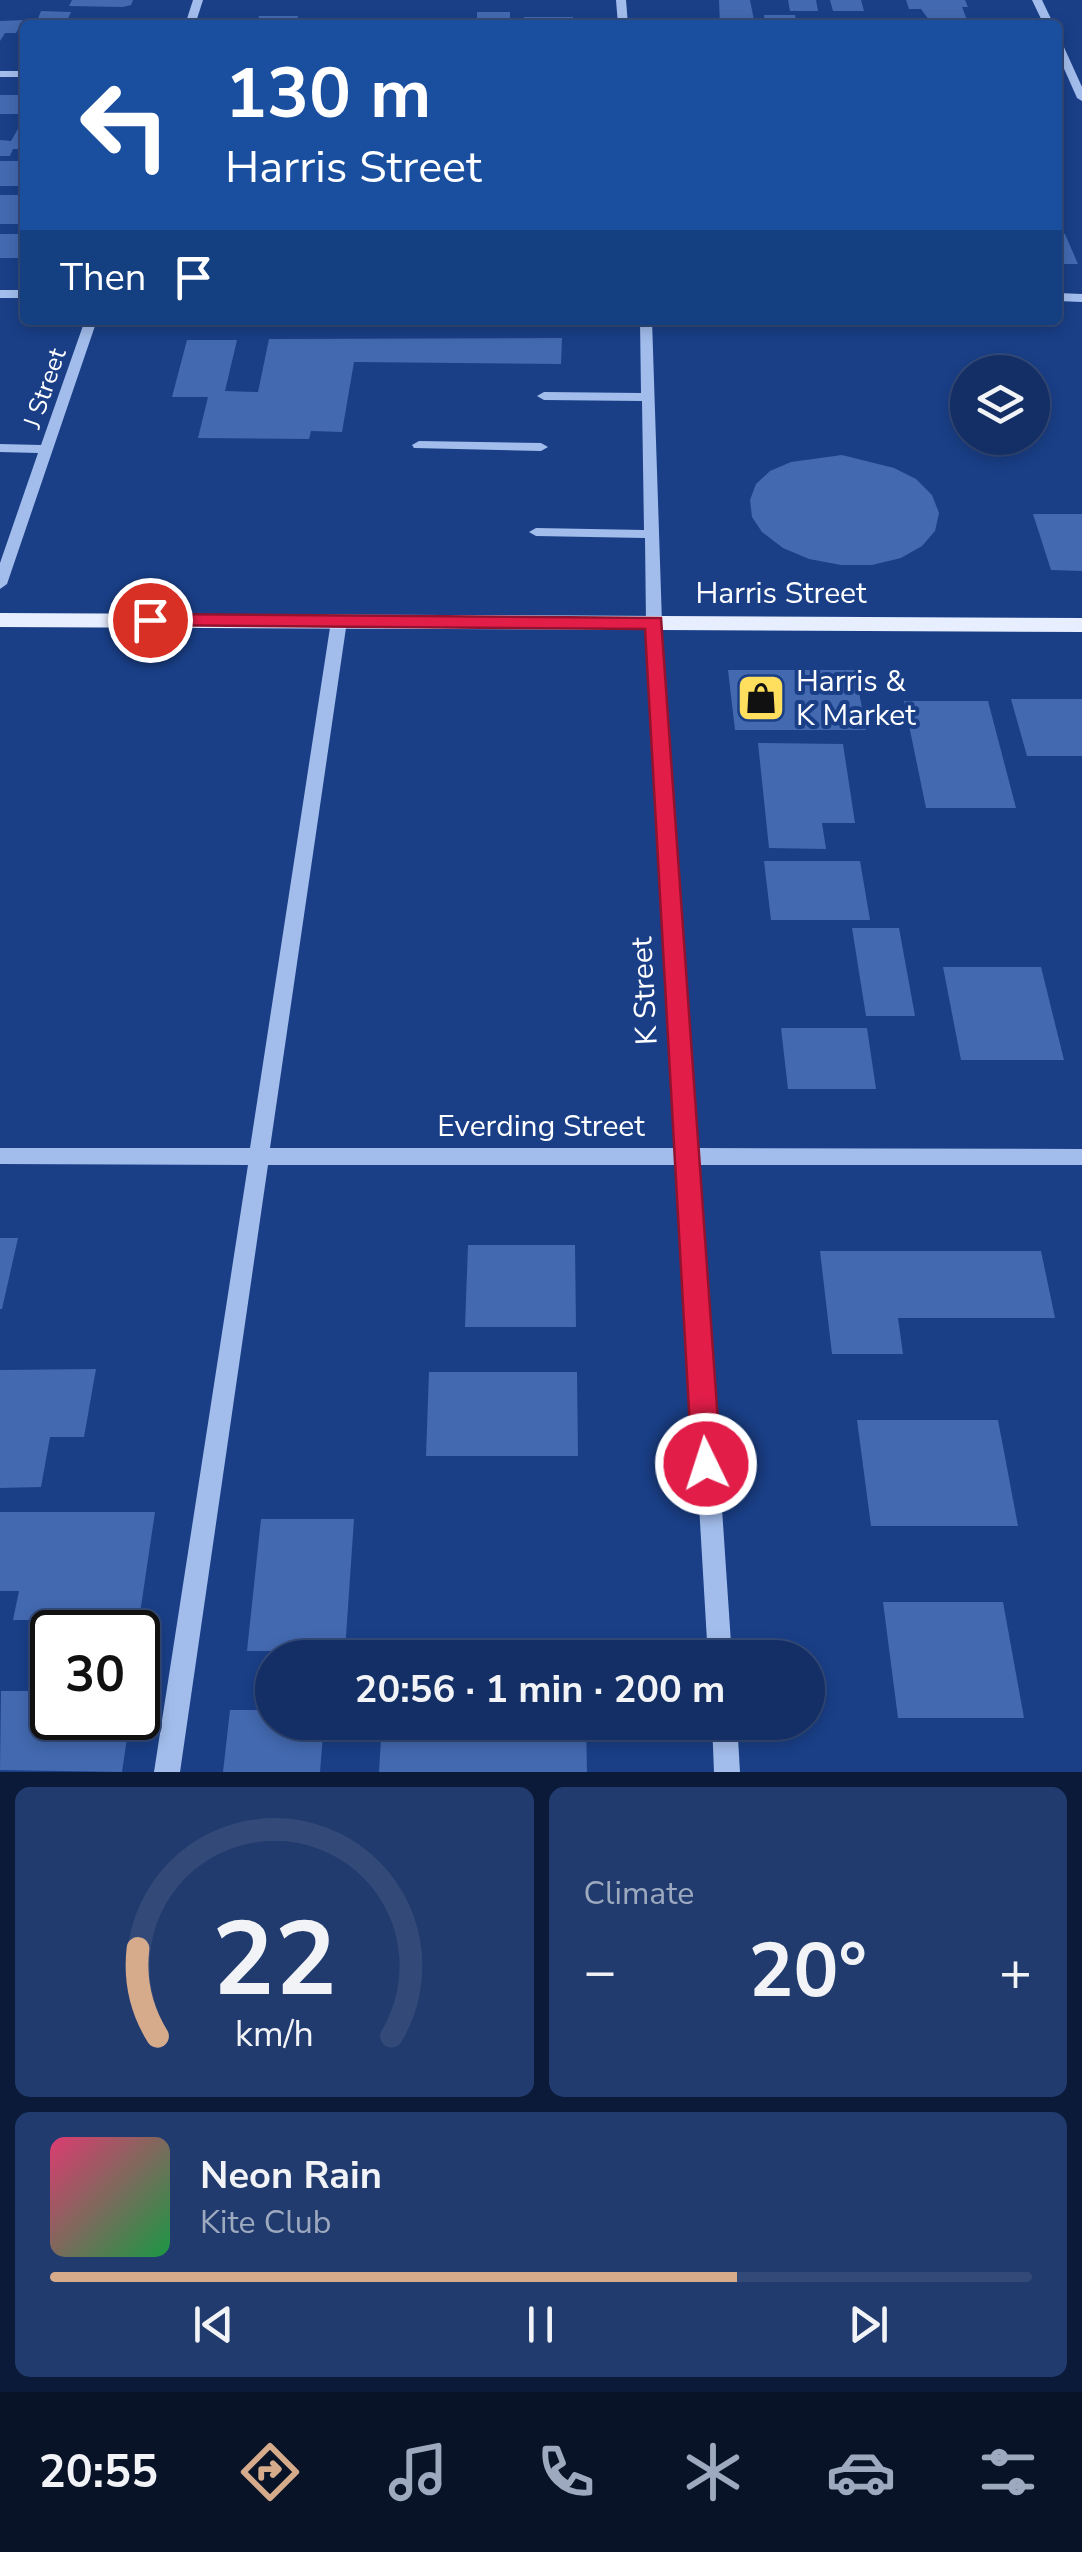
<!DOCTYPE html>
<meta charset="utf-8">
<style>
body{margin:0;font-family:"Nunito Sans",sans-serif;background:#213b6e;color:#f1f3f6;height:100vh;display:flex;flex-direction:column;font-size:38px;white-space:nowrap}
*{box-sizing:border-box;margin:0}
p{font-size:32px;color:#9da9bf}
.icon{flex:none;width:55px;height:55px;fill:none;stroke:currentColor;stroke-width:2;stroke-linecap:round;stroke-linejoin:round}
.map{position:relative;height:1772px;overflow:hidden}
.details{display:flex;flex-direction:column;gap:15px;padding:15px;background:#0b1a38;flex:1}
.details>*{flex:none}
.top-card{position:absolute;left:20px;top:20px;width:1042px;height:305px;border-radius:10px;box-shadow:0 5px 15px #0003,0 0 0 2px #334a79;background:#1a4fa0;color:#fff;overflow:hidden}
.controls{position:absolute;left:950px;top:355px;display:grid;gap:20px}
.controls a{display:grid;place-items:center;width:100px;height:100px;border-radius:50%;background:#142f65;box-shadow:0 5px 15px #0003,0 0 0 2px #334a79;font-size:50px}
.speed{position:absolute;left:30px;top:1610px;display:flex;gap:20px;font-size:50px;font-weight:700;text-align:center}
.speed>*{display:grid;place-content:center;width:130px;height:130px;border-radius:50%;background:#142f65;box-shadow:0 5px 15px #0003,0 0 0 2px #334a79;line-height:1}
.speed .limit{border:5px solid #111;border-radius:15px;background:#fff;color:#111}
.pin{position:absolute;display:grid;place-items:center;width:85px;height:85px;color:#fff;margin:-42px;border:5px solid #fff;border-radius:50%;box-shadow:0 2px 10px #0007}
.me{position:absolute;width:110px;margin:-55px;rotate:356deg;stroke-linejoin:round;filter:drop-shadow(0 0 8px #0008)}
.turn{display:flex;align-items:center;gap:35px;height:210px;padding:0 40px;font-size:45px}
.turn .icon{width:130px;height:130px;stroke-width:2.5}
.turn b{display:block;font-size:70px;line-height:85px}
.then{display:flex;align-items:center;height:95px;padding:0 40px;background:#0003;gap:20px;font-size:38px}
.big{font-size:75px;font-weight:700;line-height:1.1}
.details .card{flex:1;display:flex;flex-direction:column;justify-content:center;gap:15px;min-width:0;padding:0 35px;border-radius:15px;background:#213b6e}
.details .dial{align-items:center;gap:0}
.dial svg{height:260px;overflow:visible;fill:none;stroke:#334a79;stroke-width:7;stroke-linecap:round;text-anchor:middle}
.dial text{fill:#f1f3f6;stroke:none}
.song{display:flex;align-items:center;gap:30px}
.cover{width:120px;height:120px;border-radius:15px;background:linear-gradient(135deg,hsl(340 70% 55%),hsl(140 70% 35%))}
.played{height:10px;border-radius:5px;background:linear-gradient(90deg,#d6ab8b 70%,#334a79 70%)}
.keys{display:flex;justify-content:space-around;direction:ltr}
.heat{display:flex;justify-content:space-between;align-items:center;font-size:55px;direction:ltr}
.details .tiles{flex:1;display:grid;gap:15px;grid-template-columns:1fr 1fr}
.card:last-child{grid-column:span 2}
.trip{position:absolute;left:255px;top:1640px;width:570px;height:100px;border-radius:50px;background:#142f65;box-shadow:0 5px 15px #0003,0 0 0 2px #334a79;font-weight:700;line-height:100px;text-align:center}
.tab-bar{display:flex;height:160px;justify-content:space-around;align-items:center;background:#081328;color:#9da9bf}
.tab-bar .icon{width:70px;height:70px}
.tab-bar .current{color:#d6ab8b}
.tab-bar b{font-size:45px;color:#f1f3f6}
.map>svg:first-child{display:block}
.building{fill:#4369b0}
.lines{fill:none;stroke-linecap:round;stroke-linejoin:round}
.minor{fill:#a2bdec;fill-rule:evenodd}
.major{fill:#e7eeff;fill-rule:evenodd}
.route{fill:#e11d48;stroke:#92132f;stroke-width:2.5}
.labels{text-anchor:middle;stroke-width:8;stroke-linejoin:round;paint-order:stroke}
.far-street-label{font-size:25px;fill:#fff;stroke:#1a3f87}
.street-label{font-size:30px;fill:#fff;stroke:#1a3f87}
.poi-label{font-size:30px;fill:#fff;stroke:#1a3f87;text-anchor:start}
</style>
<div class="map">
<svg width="1082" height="1772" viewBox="0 0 1082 1772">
<rect width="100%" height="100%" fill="#1a3f87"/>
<g class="building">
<path d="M72,0H133L131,5L123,7L69,6Z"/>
<path d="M719,0H750L755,25H720Z"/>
<path d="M788,0H816L818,11H790Z"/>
<path d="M830,0H861L864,11H833Z"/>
<path d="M906,0H965L968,7H962L967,20H929L921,9H909Z"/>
<path d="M41,11L71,12L67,21L97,22V25L37,21Z"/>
<rect x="477" y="12" width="33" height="13"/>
<path d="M764,15H795L797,25H765Z"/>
<path d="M259,16H298L296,25H257Z"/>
<rect x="524" y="17" width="49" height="8"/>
<path d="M23,20L16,33H5L0,41V21Z"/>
<path d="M0,95H25L20,114H0Z"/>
<path d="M19,127H25V149H13L10,156H0V140L11,141Z"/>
<rect x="0" y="161" width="25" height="25"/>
<rect x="0" y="195" width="25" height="29"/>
<path d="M0,234H25L19,258H0Z"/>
<path d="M1058,234H1065L1078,264H1058Z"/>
<path d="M562,338L561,364L354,362L342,432L311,431L309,439L198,438L208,397H172L187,340H237L225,391L258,392L269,339Z"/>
<path d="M842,455L894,468L916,479L932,495L939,513L935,531L922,546L901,558L872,565H841L809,559L783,548L762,532L752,517L750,500L756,484L770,471L791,462Z"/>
<path d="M1033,514H1082V571L1051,570Z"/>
<path d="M728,670H855L866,730H735Z"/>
<path d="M1011,699H1082V756H1027Z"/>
<path d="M904,701H988L1016,808H926Z"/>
<path d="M758,743L843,744L855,823H822L826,849L769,848Z"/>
<path d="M764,861H860L870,920H771Z"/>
<path d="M852,928H899L915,1016H866Z"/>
<path d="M943,967H1041L1064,1060H961Z"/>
<path d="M781,1028H867L876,1089H788Z"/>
<path d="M0,1238H18L2,1309H0Z"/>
<path d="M468,1245H575L576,1327H465Z"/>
<path d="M820,1251H1041L1055,1318H898L903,1354H832Z"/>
<path d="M96,1369L84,1437H50L41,1487L0,1488V1370Z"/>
<path d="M429,1372H577L578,1456H426Z"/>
<path d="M857,1420H998L1018,1526H871Z"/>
<path d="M0,1512H155L139,1620H13L19,1591H0Z"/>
<path d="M261,1519H354L345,1651H247Z"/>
<path d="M883,1602H1003L1024,1718H898Z"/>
<path d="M1,1691H52V1718H130L122,1772L0,1770Z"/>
<path d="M230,1710H272V1722H324L320,1772H223Z"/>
<path d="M382,1722H586L587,1772H379Z"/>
</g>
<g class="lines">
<g class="minor">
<path d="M193,0H203L195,25H185Z"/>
<path d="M616,0H626L628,25H618Z"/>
<path d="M1032,0H1042L1054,25H1044Z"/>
<path d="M1058,42L1063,45L1082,87V101L1077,98L1058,55Z"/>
<rect x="0" y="71" width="25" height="6"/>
<rect x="0" y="290" width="25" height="8"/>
<path d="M1058,293L1082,294V302L1058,301Z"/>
<path d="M85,320H97L7,584L0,589V563L38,453L0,452V444L41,445Z"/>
<path d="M640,320H652L662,623L697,1148L1082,1149V1165H699L732,1658H708L679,1165H268L180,1772H154L248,1165L0,1164V1148H250L331,621L339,616L347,621L270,1148H678L646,623L645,538L536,536L529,532L536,528L644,530L642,401L544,400L537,396L544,392L641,393Z"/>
<path d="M419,441L541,443L548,447L541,451L414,448L412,445Z"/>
<path d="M712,1722H737L740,1772H714Z"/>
</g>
<path class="major" d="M0,613L1082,618V632L0,627Z"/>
</g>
<path class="route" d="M150,614L661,618L721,1464L717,1474L706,1478L696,1474L692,1464L645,629L144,625L141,620Z"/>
<defs>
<g id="shop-square" transform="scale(2.5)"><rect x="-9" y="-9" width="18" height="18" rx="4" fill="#ffdf5d" stroke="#1a3f87"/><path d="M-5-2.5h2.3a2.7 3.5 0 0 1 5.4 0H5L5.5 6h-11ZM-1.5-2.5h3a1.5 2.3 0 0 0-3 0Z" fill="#111"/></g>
</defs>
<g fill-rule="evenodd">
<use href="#shop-square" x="761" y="698"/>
</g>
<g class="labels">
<g class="far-street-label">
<text transform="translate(44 388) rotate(-71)" y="9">J Street</text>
</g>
<g class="street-label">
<text x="781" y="603">Harris Street</text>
<text transform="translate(644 991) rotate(-93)" y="10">K Street</text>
<text x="541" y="1136">Everding Street</text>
</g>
<g class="poi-label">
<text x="796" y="691">Harris &amp;<tspan x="796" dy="34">K Market</tspan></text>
</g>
</g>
</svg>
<div class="controls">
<a><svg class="icon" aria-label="layers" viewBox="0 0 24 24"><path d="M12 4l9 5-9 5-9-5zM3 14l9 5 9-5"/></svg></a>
</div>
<div class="speed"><div class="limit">30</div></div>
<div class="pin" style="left:150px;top:620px;background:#d93025"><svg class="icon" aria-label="arrive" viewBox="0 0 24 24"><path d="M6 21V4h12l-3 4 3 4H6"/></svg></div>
<svg class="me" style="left:706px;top:1464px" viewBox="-20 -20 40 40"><circle r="17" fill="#e11d48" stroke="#fff" stroke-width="3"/><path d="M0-11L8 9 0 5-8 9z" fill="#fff"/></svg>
<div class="trip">20:56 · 1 min · 200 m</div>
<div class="top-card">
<div class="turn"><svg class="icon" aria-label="left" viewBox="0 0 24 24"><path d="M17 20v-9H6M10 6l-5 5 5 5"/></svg><div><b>130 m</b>Harris Street</div></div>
<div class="then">Then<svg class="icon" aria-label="arrive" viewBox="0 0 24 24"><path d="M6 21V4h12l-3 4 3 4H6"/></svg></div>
</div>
</div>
<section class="details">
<div class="tiles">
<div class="card dial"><svg viewBox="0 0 100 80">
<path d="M14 69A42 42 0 1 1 86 69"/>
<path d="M14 69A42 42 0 0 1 8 42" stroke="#d6ab8b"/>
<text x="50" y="56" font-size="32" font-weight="700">22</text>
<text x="50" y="72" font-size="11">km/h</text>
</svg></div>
<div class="card"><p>Climate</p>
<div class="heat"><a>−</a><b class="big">20°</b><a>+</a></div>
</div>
<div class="card">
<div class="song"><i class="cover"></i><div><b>Neon Rain</b><p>Kite Club</p></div></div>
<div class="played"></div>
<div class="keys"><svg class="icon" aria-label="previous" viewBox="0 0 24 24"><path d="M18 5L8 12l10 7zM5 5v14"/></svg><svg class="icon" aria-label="pause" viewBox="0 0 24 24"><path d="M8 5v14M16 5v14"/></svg><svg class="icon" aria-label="next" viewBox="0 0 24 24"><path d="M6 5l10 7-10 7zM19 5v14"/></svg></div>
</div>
</div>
</section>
<nav class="tab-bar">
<b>20:55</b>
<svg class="icon current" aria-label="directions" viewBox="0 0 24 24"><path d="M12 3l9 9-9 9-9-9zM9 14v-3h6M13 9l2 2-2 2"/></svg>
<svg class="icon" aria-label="music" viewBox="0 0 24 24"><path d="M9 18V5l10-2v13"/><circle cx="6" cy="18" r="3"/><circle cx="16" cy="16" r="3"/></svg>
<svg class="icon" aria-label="phone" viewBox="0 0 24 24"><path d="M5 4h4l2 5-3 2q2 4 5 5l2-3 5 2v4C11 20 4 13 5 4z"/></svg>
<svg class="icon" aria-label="climate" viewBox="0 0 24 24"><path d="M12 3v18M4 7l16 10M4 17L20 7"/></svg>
<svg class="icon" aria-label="car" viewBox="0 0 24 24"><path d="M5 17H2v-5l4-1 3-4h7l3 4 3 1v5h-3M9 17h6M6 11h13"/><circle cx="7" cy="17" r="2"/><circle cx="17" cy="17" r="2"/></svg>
<svg class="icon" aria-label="filters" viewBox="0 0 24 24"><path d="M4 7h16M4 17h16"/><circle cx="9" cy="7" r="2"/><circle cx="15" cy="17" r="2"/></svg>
</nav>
